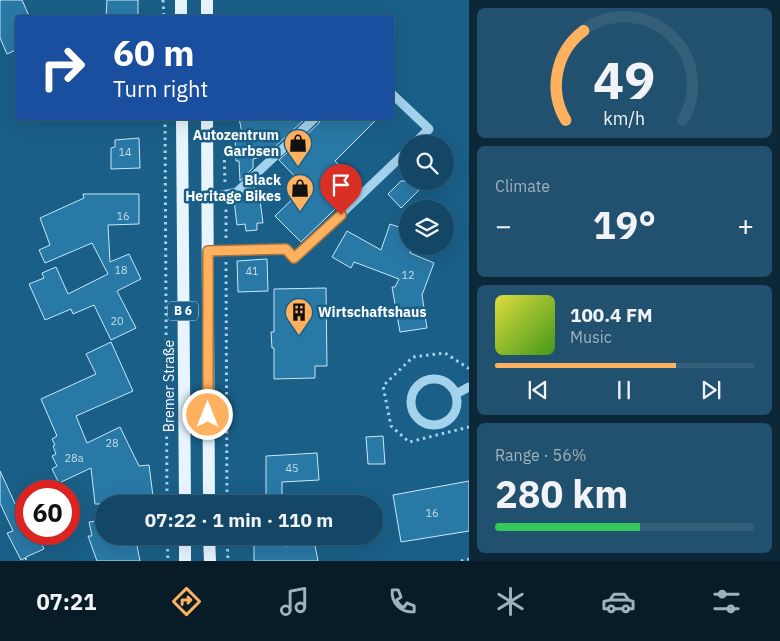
<!DOCTYPE html>
<meta charset="utf-8">
<style>
body{margin:0;font-family:"IBM Plex Sans",sans-serif;background:#21516e;color:#f1f3f6;height:100vh;display:flex;flex-direction:column;font-size:19px;white-space:nowrap}
*{box-sizing:border-box;margin:0}
p{font-size:16px;color:#9db2bf}
.icon{flex:none;width:28px;height:28px;fill:none;stroke:currentColor;stroke-width:2;stroke-linecap:round;stroke-linejoin:round}
.map{position:relative;flex:1;overflow:hidden}
.details{display:flex;flex-direction:column;gap:8px;padding:8px;background:#0b2738;width:311px}
.details>*{flex:none}
.guide{position:absolute;left:15px;top:15px;width:379px;height:105px;border-radius:5px;box-shadow:0 5px 20px #0002,0 0 0 1px #335f79;background:#1a4fa0;color:#fff;overflow:hidden}
.buttons{position:absolute;left:399px;top:135px;display:grid;gap:10px}
.buttons a{display:grid;place-items:center;width:55px;height:55px;border-radius:50%;background:#144765;box-shadow:0 5px 20px #0002,0 0 0 1px #335f79;font-size:25px}
.speed{position:absolute;left:15px;top:480px;display:flex;gap:10px;font-size:25px;font-weight:700;text-align:center}
.speed>*{display:grid;place-content:center;width:65px;height:65px;border-radius:50%;background:#144765;box-shadow:0 5px 20px #0002,0 0 0 1px #335f79;line-height:1}
.speed .limit{border:8px solid #d22;background:#fff;color:#111}
.pin{position:absolute;display:grid;place-items:center;width:42px;height:42px;color:#fff;margin:-51px -21px;border-radius:50% 50% 50% 0;rotate:-45deg;box-shadow:0 0 5px #0007}
.pin .icon{rotate:45deg}
.me{position:absolute;width:55px;margin:-28px;rotate:0deg;stroke-linejoin:round;filter:drop-shadow(0 0 4px #0008)}
.turn{display:flex;align-items:center;gap:18px;height:105px;padding:0 15px;font-size:22px}
.turn .icon{width:65px;height:65px;stroke-width:2.5}
.turn b{display:block;font-size:35px;line-height:42px}
.big{font-size:38px;font-weight:700;line-height:1.1}
.details .card{flex:1;display:flex;flex-direction:column;justify-content:center;gap:8px;min-width:0;padding:0 18px;border-radius:8px;background:#21516e}
.details .dial{align-items:center;gap:0}
.dial svg{height:130px;overflow:visible;fill:none;stroke:#335f79;stroke-width:7;stroke-linecap:round;text-anchor:middle}
.dial text{fill:#f1f3f6;stroke:none}
.song{display:flex;align-items:center;gap:15px}
.cover{width:60px;height:60px;border-radius:8px;background:linear-gradient(135deg,hsl(60 70% 55%),hsl(100 70% 35%))}
.played{height:5px;border-radius:2px;background:linear-gradient(90deg,#feb15f 70%,#335f79 70%)}
.keys{display:flex;justify-content:space-around;direction:ltr}
.heat{display:flex;justify-content:space-between;align-items:center;font-size:28px;direction:ltr}
.charge{height:8px;border-radius:4px;background:linear-gradient(90deg,#34c759 56%,#335f79 0)}
.trip{position:absolute;left:95px;top:495px;width:288px;height:50px;border-radius:25px;background:#144765;box-shadow:0 5px 20px #0002,0 0 0 1px #335f79;font-weight:700;line-height:50px;text-align:center}
.menu{display:flex;height:80px;justify-content:space-around;align-items:center;background:#081c28;color:#9db2bf}
.menu .icon{width:35px;height:35px}
.menu .current{color:#feb15f}
.menu b{font-size:22px;color:#f1f3f6}
main{display:flex;flex:1;min-height:0}
.map>svg:first-child{display:block}
.building{fill:#2979a6;stroke:#c8e8f9}
.lines{fill:none;stroke-linecap:round;stroke-linejoin:round}
.path{stroke:#a3d2ec;stroke-width:3;stroke-dasharray:2.5 4;stroke-linecap:butt}
.minor{stroke:#a3d2ec;stroke-width:9}
.major{stroke:#e8f5ff;stroke-width:12}
.route-casing{stroke:#a5733e;stroke-width:12}
.route{stroke:#feb15f;stroke-width:9}
.labels{text-anchor:middle;stroke-width:5;stroke-linejoin:round;paint-order:stroke}
.number-label{font-size:11px;fill:#cadee9}
.shield{fill:#1a5f87;stroke:#bacfdb;stroke-width:1}
.shield-label{font-size:12px;font-weight:bold;fill:#fff}
.poi-label{font-size:14px;font-weight:bold;fill:#fff;stroke:#1a5f87;text-anchor:end}
.street-label{font-size:14px;fill:#fff;stroke:#1a5f87}
</style>
<main>
<div class="map">
<svg width="469" height="561" viewBox="0 0 469 561">
<rect width="100%" height="100%" fill="#1a5f87"/>
<g class="building">
<path d="M0,0H22L30,18H18V49L7,54L0,38Z"/>
<path d="M107,0H138V18H106Z"/>
<path d="M239,118H306L265,156L253,159V168L240,181L239,161H236L235,133H242Z"/>
<path d="M321,118H378L335,161L359,186L301,242L275,216L305,187L279,160L319,123Z"/>
<path d="M139,138L140,168L111,169V148L115,147V140Z"/>
<path d="M401,181H428L401,208L388,194Z"/>
<path d="M254,184L255,193L259,192L263,223H257V230L246,231L245,224L237,225L234,200L242,199L241,196Z"/>
<path d="M83,194H139V224L108,225L110,262L129,254L141,279L117,291L136,328L111,340L94,305L73,314L71,309L45,320L29,284L44,278L42,273L56,267L68,294L108,274L92,243L45,263L39,250L50,245L40,218L84,198Z"/>
<path d="M390,224L408,230V246H412L410,253L434,263L422,295L427,328L400,332L392,287H395L399,279L354,262L351,268L332,257L347,231L381,250Z"/>
<path d="M267,259L268,291L238,292L237,261Z"/>
<path d="M326,288L327,366H315V378L274,379V348H272L271,332H274V289Z"/>
<path d="M111,342L133,391L76,416L87,443L120,427L139,466L149,465L154,504H95L91,468L59,483L52,469L57,466L52,456L56,454L53,446L55,445L52,439L57,436L41,399L96,374L86,354Z"/>
<path d="M383,436L385,464H368L366,437Z"/>
<path d="M317,453L319,480L282,482V504H266V456Z"/>
<path d="M0,471L18,510L26,506V534H37L44,549L26,557V560L25,558L21,560L7,533L13,531L0,503Z"/>
<path d="M469,481V531L401,542L393,495Z"/>
<path d="M104,520V536H118L122,546L136,541L140,561H97L88,536H92L89,522Z"/>
<path d="M279,539L286,540V546L314,540L318,561H254V540Z"/>
</g>
<g class="lines">
<g class="path">
<path d="M163,0L164,18"/>
<path d="M165,118L167,504"/>
<path d="M224,147L225,183"/>
<path d="M226,238V207"/>
<path d="M226,262L227,504"/>
<path d="M469,367L468,368L445,353L413,357L383,386L391,426L409,442L469,427"/>
<path d="M167,536L168,561"/>
<path d="M227,536L228,561"/>
<path d="M461,561L469,559"/>
</g>
<g class="minor">
<path d="M391,93L429,129L414,144"/>
<path d="M208,198L237,192L315,118"/>
<path d="M207,251L286,249L295,258L408,150"/>
<circle cx="434" cy="402" r="23"/>
<path d="M456,394L469,387"/>
</g>
<g class="major">
<path d="M181,0V18"/>
<path d="M207,18V0"/>
<path d="M182,118L185,504"/>
<path d="M207,118L209,504"/>
<path d="M185,536V561"/>
<path d="M209,536L210,561"/>
</g>
</g>
<g class="lines">
<g class="route-casing">
<path id="route" d="M208,415V251L286,249L294,258L341,215"/>
</g>
<use href="#route" class="route"/>
</g>
<defs>
<g id="shop-pin" transform="scale(1.4375)"><path d="M0 17L-7.5 6A9.5 9.5 0 1 1 7.5 6Z" fill="#feb15f" stroke="#1a5f87"/><path d="M-5-2.5h2.3a2.7 3.5 0 0 1 5.4 0H5L5.5 6h-11ZM-1.5-2.5h3a1.5 2.3 0 0 0-3 0Z" fill="#111"/></g>
<g id="building-pin" transform="scale(1.4375)"><path d="M0 17L-7.5 6A9.5 9.5 0 1 1 7.5 6Z" fill="#feb15f" stroke="#1a5f87"/><path d="M-4-6H4V6H1V3H-1V6H-4ZM-2.5-4.3h1.7v1.8h-1.7ZM.8-4.3h1.7v1.8H.8ZM-2.5-1h1.7V.8h-1.7ZM.8-1h1.7V.8H.8Z" fill="#111"/></g>
</defs>
<g fill-rule="evenodd">
<use href="#shop-pin" x="298" y="143"/>
<use href="#shop-pin" x="300" y="188"/>
<use href="#building-pin" x="299" y="312"/>
</g>
<g class="labels">
<g class="number-label">
<text x="125" y="156">14</text>
<text x="123" y="220">16</text>
<text x="121" y="274">18</text>
<text x="252" y="275">41</text>
<text x="408" y="279">12</text>
<text x="117" y="325">20</text>
<text x="112" y="447">28</text>
<text x="74" y="462">28a</text>
<text x="292" y="472">45</text>
<text x="432" y="517">16</text>
</g>
<rect class="shield" x="168" y="301.5" width="30" height="19" rx="4"/>
<g class="shield-label">
<text x="183" y="315">B 6</text>
</g>
<g class="poi-label">
<text x="279" y="140">Autozentrum<tspan x="279" dy="16">Garbsen</tspan></text>
<text x="281" y="185">Black<tspan x="281" dy="16">Heritage Bikes</tspan></text>
<text x="318" y="317" text-anchor="start">Wirtschaftshaus</text>
</g>
<g class="street-label">
<text transform="translate(169 386) rotate(-90)" y="5">Bremer Straße</text>
</g>
</g>
</svg>
<div class="buttons">
<a><svg class="icon" aria-label="search" viewBox="0 0 24 24"><circle cx="10" cy="10" r="6"/><path d="M15 15l6 6"/></svg></a>
<a><svg class="icon" aria-label="layers" viewBox="0 0 24 24"><path d="M12 4l9 5-9 5-9-5zM3 14l9 5 9-5"/></svg></a>
</div>
<div class="speed"><div class="limit">60</div></div>
<div class="pin" style="left:341px;top:215px;background:#d93025"><svg class="icon" aria-label="arrive" viewBox="0 0 24 24"><path d="M6 21V4h12l-3 4 3 4H6"/></svg></div>
<svg class="me" style="left:208px;top:415px" viewBox="-20 -20 40 40"><circle r="17" fill="#feb15f" stroke="#fff" stroke-width="3"/><path d="M0-11L8 9 0 5-8 9z" fill="#fff"/></svg>
<div class="trip">07:22 · 1 min · 110 m</div>
<div class="guide">
<div class="turn"><svg class="icon" aria-label="right" viewBox="0 0 24 24"><path d="M7 20v-9h11M14 6l5 5-5 5"/></svg><div><b>60 m</b>Turn right</div></div>
</div>
</div>
<section class="details">
<div class="card dial"><svg viewBox="0 0 100 80">
<path d="M14 69A42 42 0 1 1 86 69"/>
<path d="M14 69A42 42 0 0 1 25 14" stroke="#feb15f"/>
<text x="50" y="56" font-size="32" font-weight="700">49</text>
<text x="50" y="72" font-size="11">km/h</text>
</svg></div>
<div class="card"><p>Climate</p>
<div class="heat"><a>−</a><b class="big">19°</b><a>+</a></div>
</div>
<div class="card">
<div class="song"><i class="cover"></i><div><b>100.4 FM</b><p>Music</p></div></div>
<div class="played"></div>
<div class="keys"><svg class="icon" aria-label="previous" viewBox="0 0 24 24"><path d="M18 5L8 12l10 7zM5 5v14"/></svg><svg class="icon" aria-label="pause" viewBox="0 0 24 24"><path d="M8 5v14M16 5v14"/></svg><svg class="icon" aria-label="next" viewBox="0 0 24 24"><path d="M6 5l10 7-10 7zM19 5v14"/></svg></div>
</div>
<div class="card"><p>Range · 56%</p><b class="big">280 km</b><div class="charge"></div></div>
</section>
</main>
<nav class="menu">
<b>07:21</b>
<svg class="icon current" aria-label="directions" viewBox="0 0 24 24"><path d="M12 3l9 9-9 9-9-9zM9 14v-3h6M13 9l2 2-2 2"/></svg>
<svg class="icon" aria-label="music" viewBox="0 0 24 24"><path d="M9 18V5l10-2v13"/><circle cx="6" cy="18" r="3"/><circle cx="16" cy="16" r="3"/></svg>
<svg class="icon" aria-label="phone" viewBox="0 0 24 24"><path d="M5 4h4l2 5-3 2q2 4 5 5l2-3 5 2v4C11 20 4 13 5 4z"/></svg>
<svg class="icon" aria-label="climate" viewBox="0 0 24 24"><path d="M12 3v18M4 7l16 10M4 17L20 7"/></svg>
<svg class="icon" aria-label="car" viewBox="0 0 24 24"><path d="M5 17H2v-5l4-1 3-4h7l3 4 3 1v5h-3M9 17h6M6 11h13"/><circle cx="7" cy="17" r="2"/><circle cx="17" cy="17" r="2"/></svg>
<svg class="icon" aria-label="filters" viewBox="0 0 24 24"><path d="M4 7h16M4 17h16"/><circle cx="9" cy="7" r="2"/><circle cx="15" cy="17" r="2"/></svg>
</nav>
